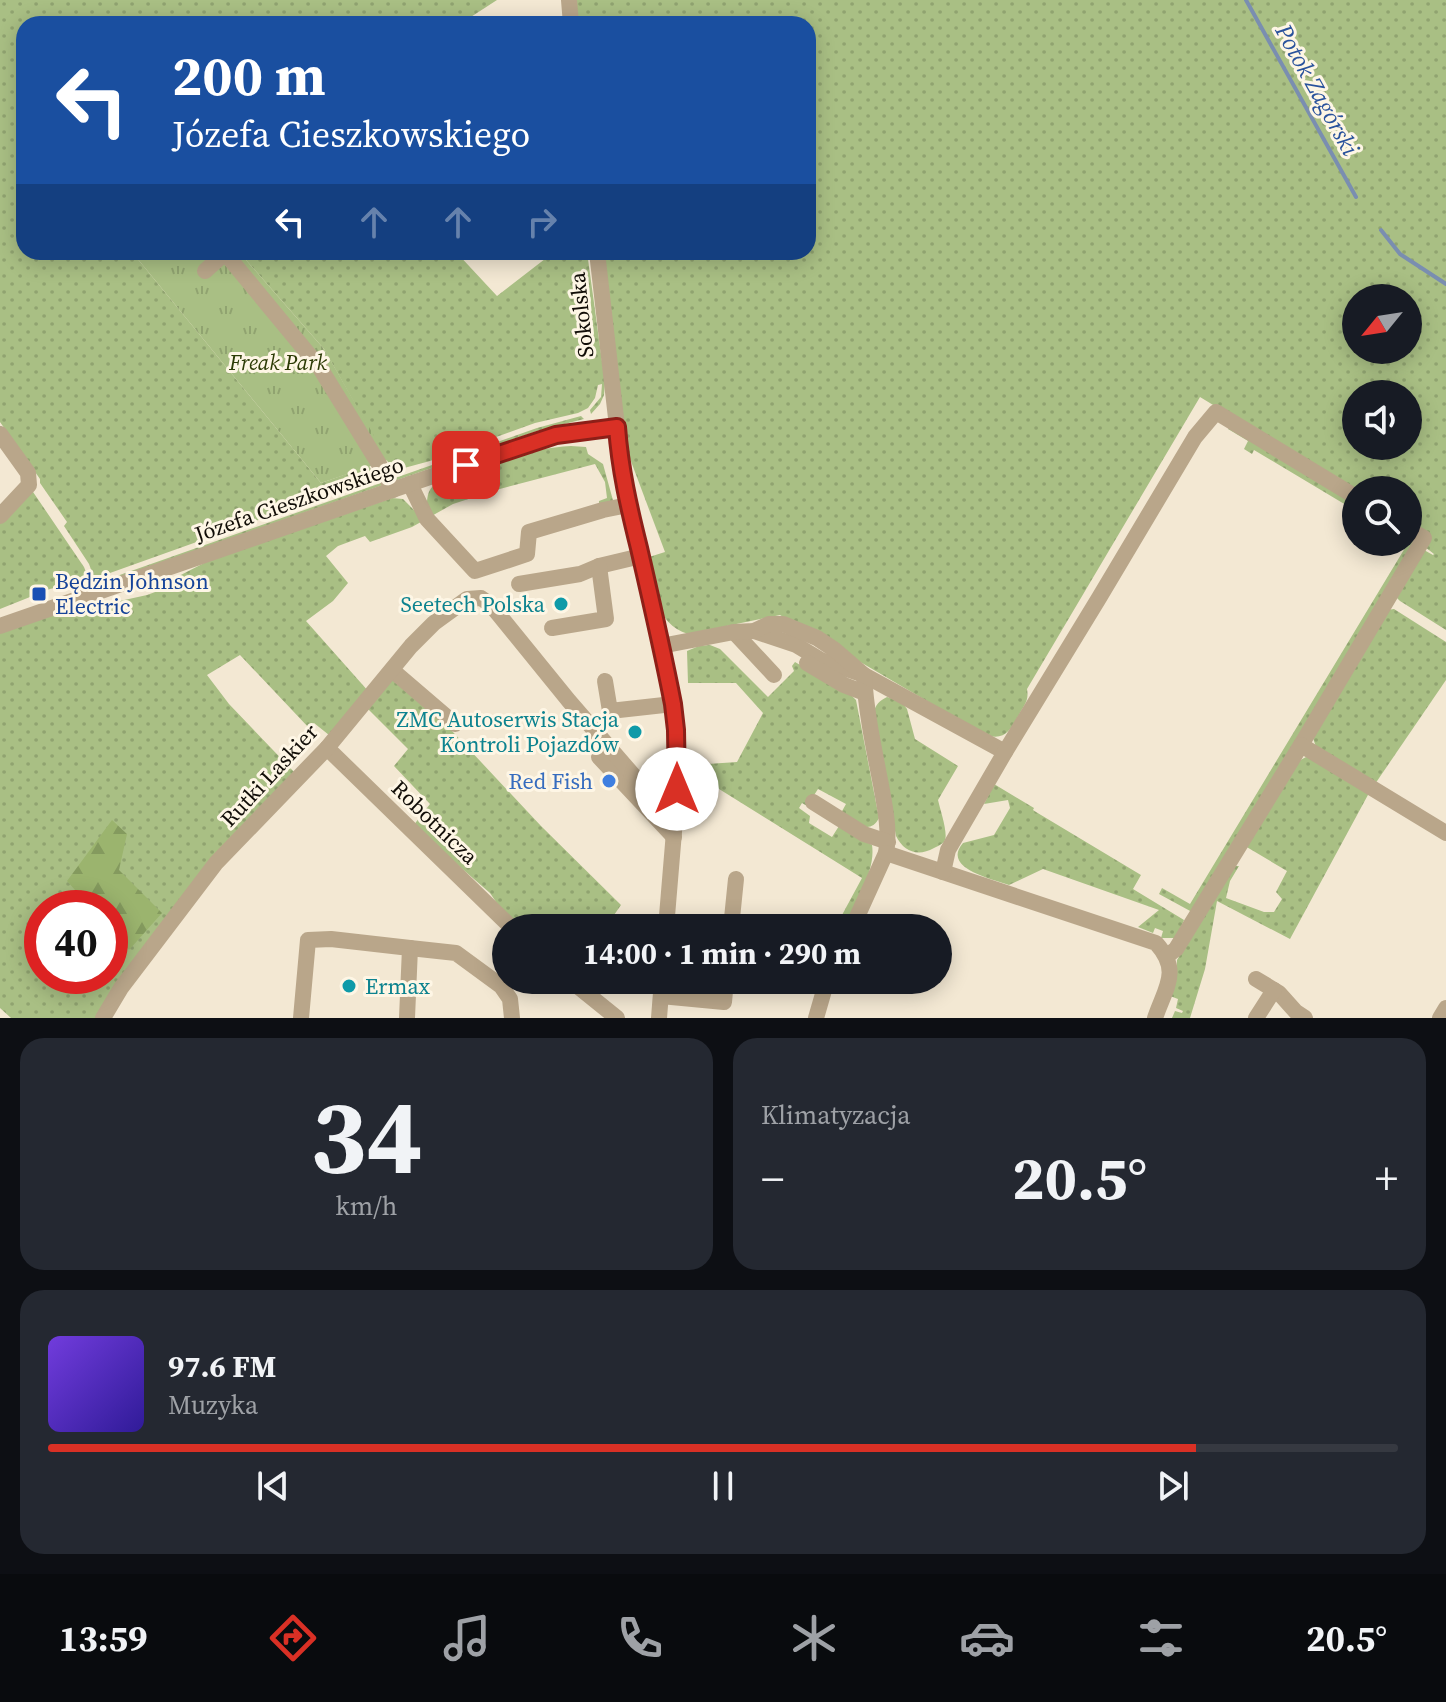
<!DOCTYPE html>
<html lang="pl">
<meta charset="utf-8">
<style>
body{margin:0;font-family:"Source Serif 4",serif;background:#242831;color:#f1f3f6;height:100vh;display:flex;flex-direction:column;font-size:30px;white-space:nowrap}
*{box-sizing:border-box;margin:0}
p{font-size:26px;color:#9ea1a6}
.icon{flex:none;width:44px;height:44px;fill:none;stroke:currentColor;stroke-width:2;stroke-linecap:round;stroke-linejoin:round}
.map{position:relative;height:1018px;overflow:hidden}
.details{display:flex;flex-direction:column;gap:20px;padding:20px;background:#0d0f14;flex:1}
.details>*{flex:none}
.top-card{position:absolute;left:16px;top:16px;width:800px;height:244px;border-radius:24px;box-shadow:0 4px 20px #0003;background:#1a4fa0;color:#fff;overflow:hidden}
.needle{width:52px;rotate:240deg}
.fabs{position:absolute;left:1342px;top:284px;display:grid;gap:16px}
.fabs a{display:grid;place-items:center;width:80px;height:80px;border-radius:50%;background:#171b24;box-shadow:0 4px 20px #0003;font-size:40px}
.speed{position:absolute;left:24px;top:890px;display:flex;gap:16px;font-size:40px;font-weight:700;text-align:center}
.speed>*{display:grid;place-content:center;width:104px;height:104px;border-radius:50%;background:#171b24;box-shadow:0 4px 20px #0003;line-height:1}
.speed .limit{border:12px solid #d22;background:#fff;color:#111}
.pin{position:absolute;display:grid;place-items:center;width:68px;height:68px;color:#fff;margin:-34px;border-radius:16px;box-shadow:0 4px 12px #0006}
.me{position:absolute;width:88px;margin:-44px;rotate:0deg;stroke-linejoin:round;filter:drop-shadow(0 0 6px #0008)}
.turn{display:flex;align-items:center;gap:28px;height:168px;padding:0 24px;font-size:36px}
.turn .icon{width:104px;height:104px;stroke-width:2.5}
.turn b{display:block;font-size:56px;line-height:68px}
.lanes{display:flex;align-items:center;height:76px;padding:0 24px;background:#0003;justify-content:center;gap:40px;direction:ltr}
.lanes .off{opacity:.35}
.big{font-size:60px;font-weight:700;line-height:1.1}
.details .card{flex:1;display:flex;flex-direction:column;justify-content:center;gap:12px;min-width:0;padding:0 28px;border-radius:24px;background:#242831}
.details .dial{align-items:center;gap:0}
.dial b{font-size:104px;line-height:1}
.song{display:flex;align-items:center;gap:24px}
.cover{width:96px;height:96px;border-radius:12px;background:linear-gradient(135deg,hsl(260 70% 55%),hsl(250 70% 35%))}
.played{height:8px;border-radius:4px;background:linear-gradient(90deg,#d93025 85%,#363941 85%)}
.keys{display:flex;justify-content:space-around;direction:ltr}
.heat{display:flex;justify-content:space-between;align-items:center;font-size:44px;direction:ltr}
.details .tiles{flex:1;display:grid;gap:20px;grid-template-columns:1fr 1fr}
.card:last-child{grid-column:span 2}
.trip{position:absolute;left:492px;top:914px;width:460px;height:80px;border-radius:40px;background:#171b24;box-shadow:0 4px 20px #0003;font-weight:700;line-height:80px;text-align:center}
.dock{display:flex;height:128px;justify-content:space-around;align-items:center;background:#090b0e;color:#9ea1a6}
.dock .icon{width:56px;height:56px}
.dock .active{color:#d93025}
.dock b{font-size:36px;color:#f1f3f6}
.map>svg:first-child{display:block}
.grass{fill:url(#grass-dots);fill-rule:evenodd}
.forest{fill:url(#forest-firs)}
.park{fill:url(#park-tufts)}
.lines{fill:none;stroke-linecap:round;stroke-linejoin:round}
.stream{stroke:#7a8eb0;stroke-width:4}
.minor{stroke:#b9a68a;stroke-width:16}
.route-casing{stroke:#8d1f18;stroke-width:20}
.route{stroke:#d93025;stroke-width:14}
.transit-dot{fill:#1a4fb4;stroke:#fef6e5;stroke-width:3}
.culture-dot{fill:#0f9aa8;stroke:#fef6e5;stroke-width:3}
.shop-dot{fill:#3f7fe0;stroke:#fef6e5;stroke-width:3}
.labels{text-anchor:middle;stroke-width:6;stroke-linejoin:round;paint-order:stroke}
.street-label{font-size:22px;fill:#110d07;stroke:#fef6e5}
.park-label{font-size:22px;font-style:italic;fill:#2c3b05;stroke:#fef6e5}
.transit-label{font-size:22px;fill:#164399;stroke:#fef6e5;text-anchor:start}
.culture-label{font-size:22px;fill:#0d838f;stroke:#fef6e5;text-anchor:end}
.shop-label{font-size:22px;fill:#366cbe;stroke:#fef6e5;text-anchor:end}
.water-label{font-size:24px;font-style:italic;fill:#29529c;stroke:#fef6e5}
</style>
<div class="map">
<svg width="1446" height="1018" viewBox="0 0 1446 1018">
<defs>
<pattern id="grass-dots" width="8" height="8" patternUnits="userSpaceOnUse" patternTransform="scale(2)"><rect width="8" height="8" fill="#a9bf84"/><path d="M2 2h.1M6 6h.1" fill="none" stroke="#90a370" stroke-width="1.8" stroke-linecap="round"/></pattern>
<pattern id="forest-firs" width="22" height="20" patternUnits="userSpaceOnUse" patternTransform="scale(2)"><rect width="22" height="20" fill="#9bb46e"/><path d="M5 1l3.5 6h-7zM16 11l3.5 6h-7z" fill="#849a5e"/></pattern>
<pattern id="park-tufts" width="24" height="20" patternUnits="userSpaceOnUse" patternTransform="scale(2)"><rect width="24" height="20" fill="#a9bf84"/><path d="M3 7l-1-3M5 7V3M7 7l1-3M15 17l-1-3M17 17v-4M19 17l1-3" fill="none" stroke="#90a370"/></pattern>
</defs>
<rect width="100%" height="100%" fill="#f3e8d3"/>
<g class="grass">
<path d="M0,0H497L460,24H24V252H132L321,483L369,466L376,478L96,578L93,575L89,564L64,526L67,522L40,483V479L0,422Z"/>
<path d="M575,0H1446V630L1400,601L1397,598L1424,550L1433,555L1434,554L1425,547L1408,523V490H1356V492L1200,397L1027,689C1029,700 1025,704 1020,713C1010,730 1006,741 985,735L780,615L688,634C655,624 653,587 646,558L665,552L626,448L604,252H808V24H578ZM1356,298H1408V350H1356ZM1356,394H1408V446H1356Z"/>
<path d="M239,252H456L497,296L554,252H587L605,383L604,395L600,404L591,414L590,410L601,397L602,384L598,385L595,398L588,408L578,413L535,423L430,461L393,471L324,349Z"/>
<path d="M581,416L584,419L537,431L98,585L97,583L537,428Z"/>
<path d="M1229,428L1356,501V511L1254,450L1252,454L1244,449L1248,441L1228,429Z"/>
<path d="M571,446L586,447L588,454L603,464L614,504L599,507V501L607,498L605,482L595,464L496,490L453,504L412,527L370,542L365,536L338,546L326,556L348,583L333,601L306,621L369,692L329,735L314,723L309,728L240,655L207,675L229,704L295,773L98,1018H11L0,1008V633L94,600L97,606L147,595L174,585L173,579L208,561L392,498L403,499L414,510L427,506C427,492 430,486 442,480C484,466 527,448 571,446ZM42,908H110V976H42Z"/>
<path d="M31,489L84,567L88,577L86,581L50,589L0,609V523Z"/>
<path d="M1408,533L1416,541L1192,912L1159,894L1162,888L1190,904L1408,543Z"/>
<path d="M1394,609L1446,642V680L1375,784L1316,747L1312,735L1387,610Z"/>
<path d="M710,645L720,649L768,697L794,671L792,666L795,662L850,694L856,700L879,818C869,837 854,821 841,813L846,804L818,789L807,806L802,803L799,808L810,816L809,823L832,837L839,826L872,845C876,871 855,904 844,928H835L862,878L695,774L693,765L737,762L763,713L736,683H688L687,651L699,646Z"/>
<path d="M392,679L452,731L541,826L621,905L605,928H517L509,921L490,893L413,826L430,804L394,766L408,749L367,708Z"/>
<path d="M887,697L901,701L907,709L915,739L958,766L938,800C940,809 948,833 945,840C943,844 938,846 934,848C918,857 904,852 896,836L873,714C876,704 879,701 887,697Z"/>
<path d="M1306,757L1314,759L1369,793L1290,939L1217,901L1205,969L1190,1018H1172L1175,1011L1182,1013L1183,1011L1176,1008L1178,999L1170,996L1176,981L1177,960L1233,866H1239L1230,881L1226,898L1264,912H1274L1282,899L1276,892L1287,871L1245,846L1295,763Z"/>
<path d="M994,784L1034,808L1033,810L1036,812L1141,875L1133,889L1184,920L1177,938H1161L1163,931L1155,928L1153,933L1138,927L1159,910L1043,869L1009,885C992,879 941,868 963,843L994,835L1010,808L1008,800L984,804Z"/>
</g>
<path class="forest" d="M112,820L127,834L119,870L162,913L129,950L110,929V908H91L67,881Z"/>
<path class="park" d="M132,252H239L324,349L388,460L321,483Z"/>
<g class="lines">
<g class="stream">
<path d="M1246,0L1356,197"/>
<path d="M1381,230L1400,254L1446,284"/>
</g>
<g class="minor">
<path d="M569,0L571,24"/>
<path d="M597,252L623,479L669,684L676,730V808L666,928"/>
<path d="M205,271L225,253L320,368L379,464L393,490"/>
<path d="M0,434L28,473L29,485L0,516"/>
<path d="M410,484L427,519L475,571L527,554L529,532L603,510L628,505"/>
<path d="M519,584L580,574L599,566L641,556"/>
<path d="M0,626L522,445L556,435L617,427"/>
<path d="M552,628L606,619L599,566"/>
<path d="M754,631L796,645L821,660L864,675L1005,752"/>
<path d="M734,632L774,675"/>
<path d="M661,646L734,632L754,631L769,624H783L817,638L835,650L864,675C866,712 874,749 881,785C885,807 890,831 886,853L852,928"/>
<path d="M807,663L844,685L865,693"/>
<path d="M392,670L455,724"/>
<path d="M605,681L610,711L673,704"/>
<path d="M1301,745L1424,538L1408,529"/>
<path d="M327,748L512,928"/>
<path d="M599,757L674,837"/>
<path d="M813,802L864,834L888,842"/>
<path d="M886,853L1156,943C1181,971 1166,986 1155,1018"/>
<path d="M943,872L948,850L1005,752L1099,598L1195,437L1216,412L1356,497"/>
<path d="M731,928L736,879"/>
<path d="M410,948L456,953L501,986L510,999L512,1018"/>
<path d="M1167,956L1176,949L1301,745L1446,833"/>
<path d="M1256,979L1279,993L1296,1012L1305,1018"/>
<path d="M570,980L617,1018"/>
<path d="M661,996L724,1002L726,980"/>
<path d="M103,1018L121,988L216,863L327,748L411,646L434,623L467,599L481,598L491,605L569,701L653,798L665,805L676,808"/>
<path d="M301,1018L308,940L331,939L410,948L407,1018"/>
<path d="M659,1018L662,980"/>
<path d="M816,1018L827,980"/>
<path d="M1256,1018L1274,990"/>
<path d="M1440,1018L1446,1008"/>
</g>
</g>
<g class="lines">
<g class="route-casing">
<path id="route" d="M466,465L556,435L617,427C620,469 629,508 639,548C651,600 663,652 673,704L676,730L677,789"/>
</g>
<use href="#route" class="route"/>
</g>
<rect class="transit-dot" x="31" y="586" width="16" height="16" rx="4"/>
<g class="culture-dot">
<circle cx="561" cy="604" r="8"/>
<circle cx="635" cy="732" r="8"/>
<circle cx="349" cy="986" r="8"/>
</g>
<circle class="shop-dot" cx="609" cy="781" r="8"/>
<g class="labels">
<g class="street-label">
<text transform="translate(581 315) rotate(-96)" y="8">Sokolska</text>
<text transform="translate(299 499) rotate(-19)" y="8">Józefa Cieszkowskiego</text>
<text transform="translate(269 775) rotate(-47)" y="8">Rutki Laskier</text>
<text transform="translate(435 822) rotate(44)" y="8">Robotnicza</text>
</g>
<g class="park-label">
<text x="278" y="370">Freak Park</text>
</g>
<g class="transit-label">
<text x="55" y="589">Będzin Johnson<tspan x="55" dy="25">Electric</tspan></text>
</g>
<g class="culture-label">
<text x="545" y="612">Seetech Polska</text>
<text x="619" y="727">ZMC Autoserwis Stacja<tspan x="619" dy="25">Kontroli Pojazdów</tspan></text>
<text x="365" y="994" text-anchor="start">Ermax</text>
</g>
<g class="shop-label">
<text x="593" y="789">Red Fish</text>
</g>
<g class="water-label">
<text transform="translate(1317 90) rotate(61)" y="8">Potok Zagórski</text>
</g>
</g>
</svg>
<div class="fabs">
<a><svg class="needle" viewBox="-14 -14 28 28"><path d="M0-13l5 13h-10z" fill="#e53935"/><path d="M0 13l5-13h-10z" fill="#9ea1a6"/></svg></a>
<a><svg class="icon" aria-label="sound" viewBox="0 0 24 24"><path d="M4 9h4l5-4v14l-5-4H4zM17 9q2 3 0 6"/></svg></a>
<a><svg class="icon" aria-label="search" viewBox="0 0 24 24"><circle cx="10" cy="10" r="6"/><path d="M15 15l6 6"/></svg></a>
</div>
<div class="speed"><div class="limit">40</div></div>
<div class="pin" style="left:466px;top:465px;background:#d93025"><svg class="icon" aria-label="arrive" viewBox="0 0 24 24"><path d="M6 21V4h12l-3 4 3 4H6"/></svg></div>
<svg class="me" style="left:677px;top:789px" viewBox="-20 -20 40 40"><circle r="19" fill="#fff"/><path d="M0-13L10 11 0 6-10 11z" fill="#d93025"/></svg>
<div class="trip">14:00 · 1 min · 290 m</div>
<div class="top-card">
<div class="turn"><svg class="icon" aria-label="left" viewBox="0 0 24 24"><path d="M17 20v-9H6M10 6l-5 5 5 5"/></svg><div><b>200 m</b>Józefa Cieszkowskiego</div></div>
<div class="lanes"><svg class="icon" aria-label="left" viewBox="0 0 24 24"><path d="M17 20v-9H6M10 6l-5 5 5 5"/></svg><svg class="icon off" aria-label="ahead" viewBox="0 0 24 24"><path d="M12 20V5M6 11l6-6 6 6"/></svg><svg class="icon off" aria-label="ahead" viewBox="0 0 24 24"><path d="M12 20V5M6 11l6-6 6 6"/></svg><svg class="icon off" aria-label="right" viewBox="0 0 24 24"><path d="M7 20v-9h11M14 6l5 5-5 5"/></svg></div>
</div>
</div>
<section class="details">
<div class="tiles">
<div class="card dial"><b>34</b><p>km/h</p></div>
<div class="card"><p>Klimatyzacja</p>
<div class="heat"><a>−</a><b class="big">20.5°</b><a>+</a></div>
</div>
<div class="card">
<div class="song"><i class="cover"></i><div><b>97.6 FM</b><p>Muzyka</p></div></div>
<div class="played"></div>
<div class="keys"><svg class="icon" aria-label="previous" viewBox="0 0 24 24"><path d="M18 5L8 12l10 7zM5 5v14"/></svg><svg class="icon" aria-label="pause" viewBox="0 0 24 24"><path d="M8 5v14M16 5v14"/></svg><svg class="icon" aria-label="next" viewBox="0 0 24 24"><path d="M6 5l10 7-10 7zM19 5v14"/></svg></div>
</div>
</div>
</section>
<nav class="dock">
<b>13:59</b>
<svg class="icon active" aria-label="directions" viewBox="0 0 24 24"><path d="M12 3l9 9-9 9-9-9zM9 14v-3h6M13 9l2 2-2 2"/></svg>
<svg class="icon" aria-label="music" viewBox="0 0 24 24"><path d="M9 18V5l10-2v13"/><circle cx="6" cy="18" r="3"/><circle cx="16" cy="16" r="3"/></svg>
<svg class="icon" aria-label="phone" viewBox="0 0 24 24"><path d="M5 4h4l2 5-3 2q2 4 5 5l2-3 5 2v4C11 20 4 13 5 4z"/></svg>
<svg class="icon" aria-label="climate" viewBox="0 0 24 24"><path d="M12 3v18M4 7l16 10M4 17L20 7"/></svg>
<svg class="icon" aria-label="car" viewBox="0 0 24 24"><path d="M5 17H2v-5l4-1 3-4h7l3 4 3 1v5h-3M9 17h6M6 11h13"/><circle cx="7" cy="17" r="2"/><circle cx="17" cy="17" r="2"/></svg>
<svg class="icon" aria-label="filters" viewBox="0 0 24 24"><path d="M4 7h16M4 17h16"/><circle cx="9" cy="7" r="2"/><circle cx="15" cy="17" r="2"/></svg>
<b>20.5°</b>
</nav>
